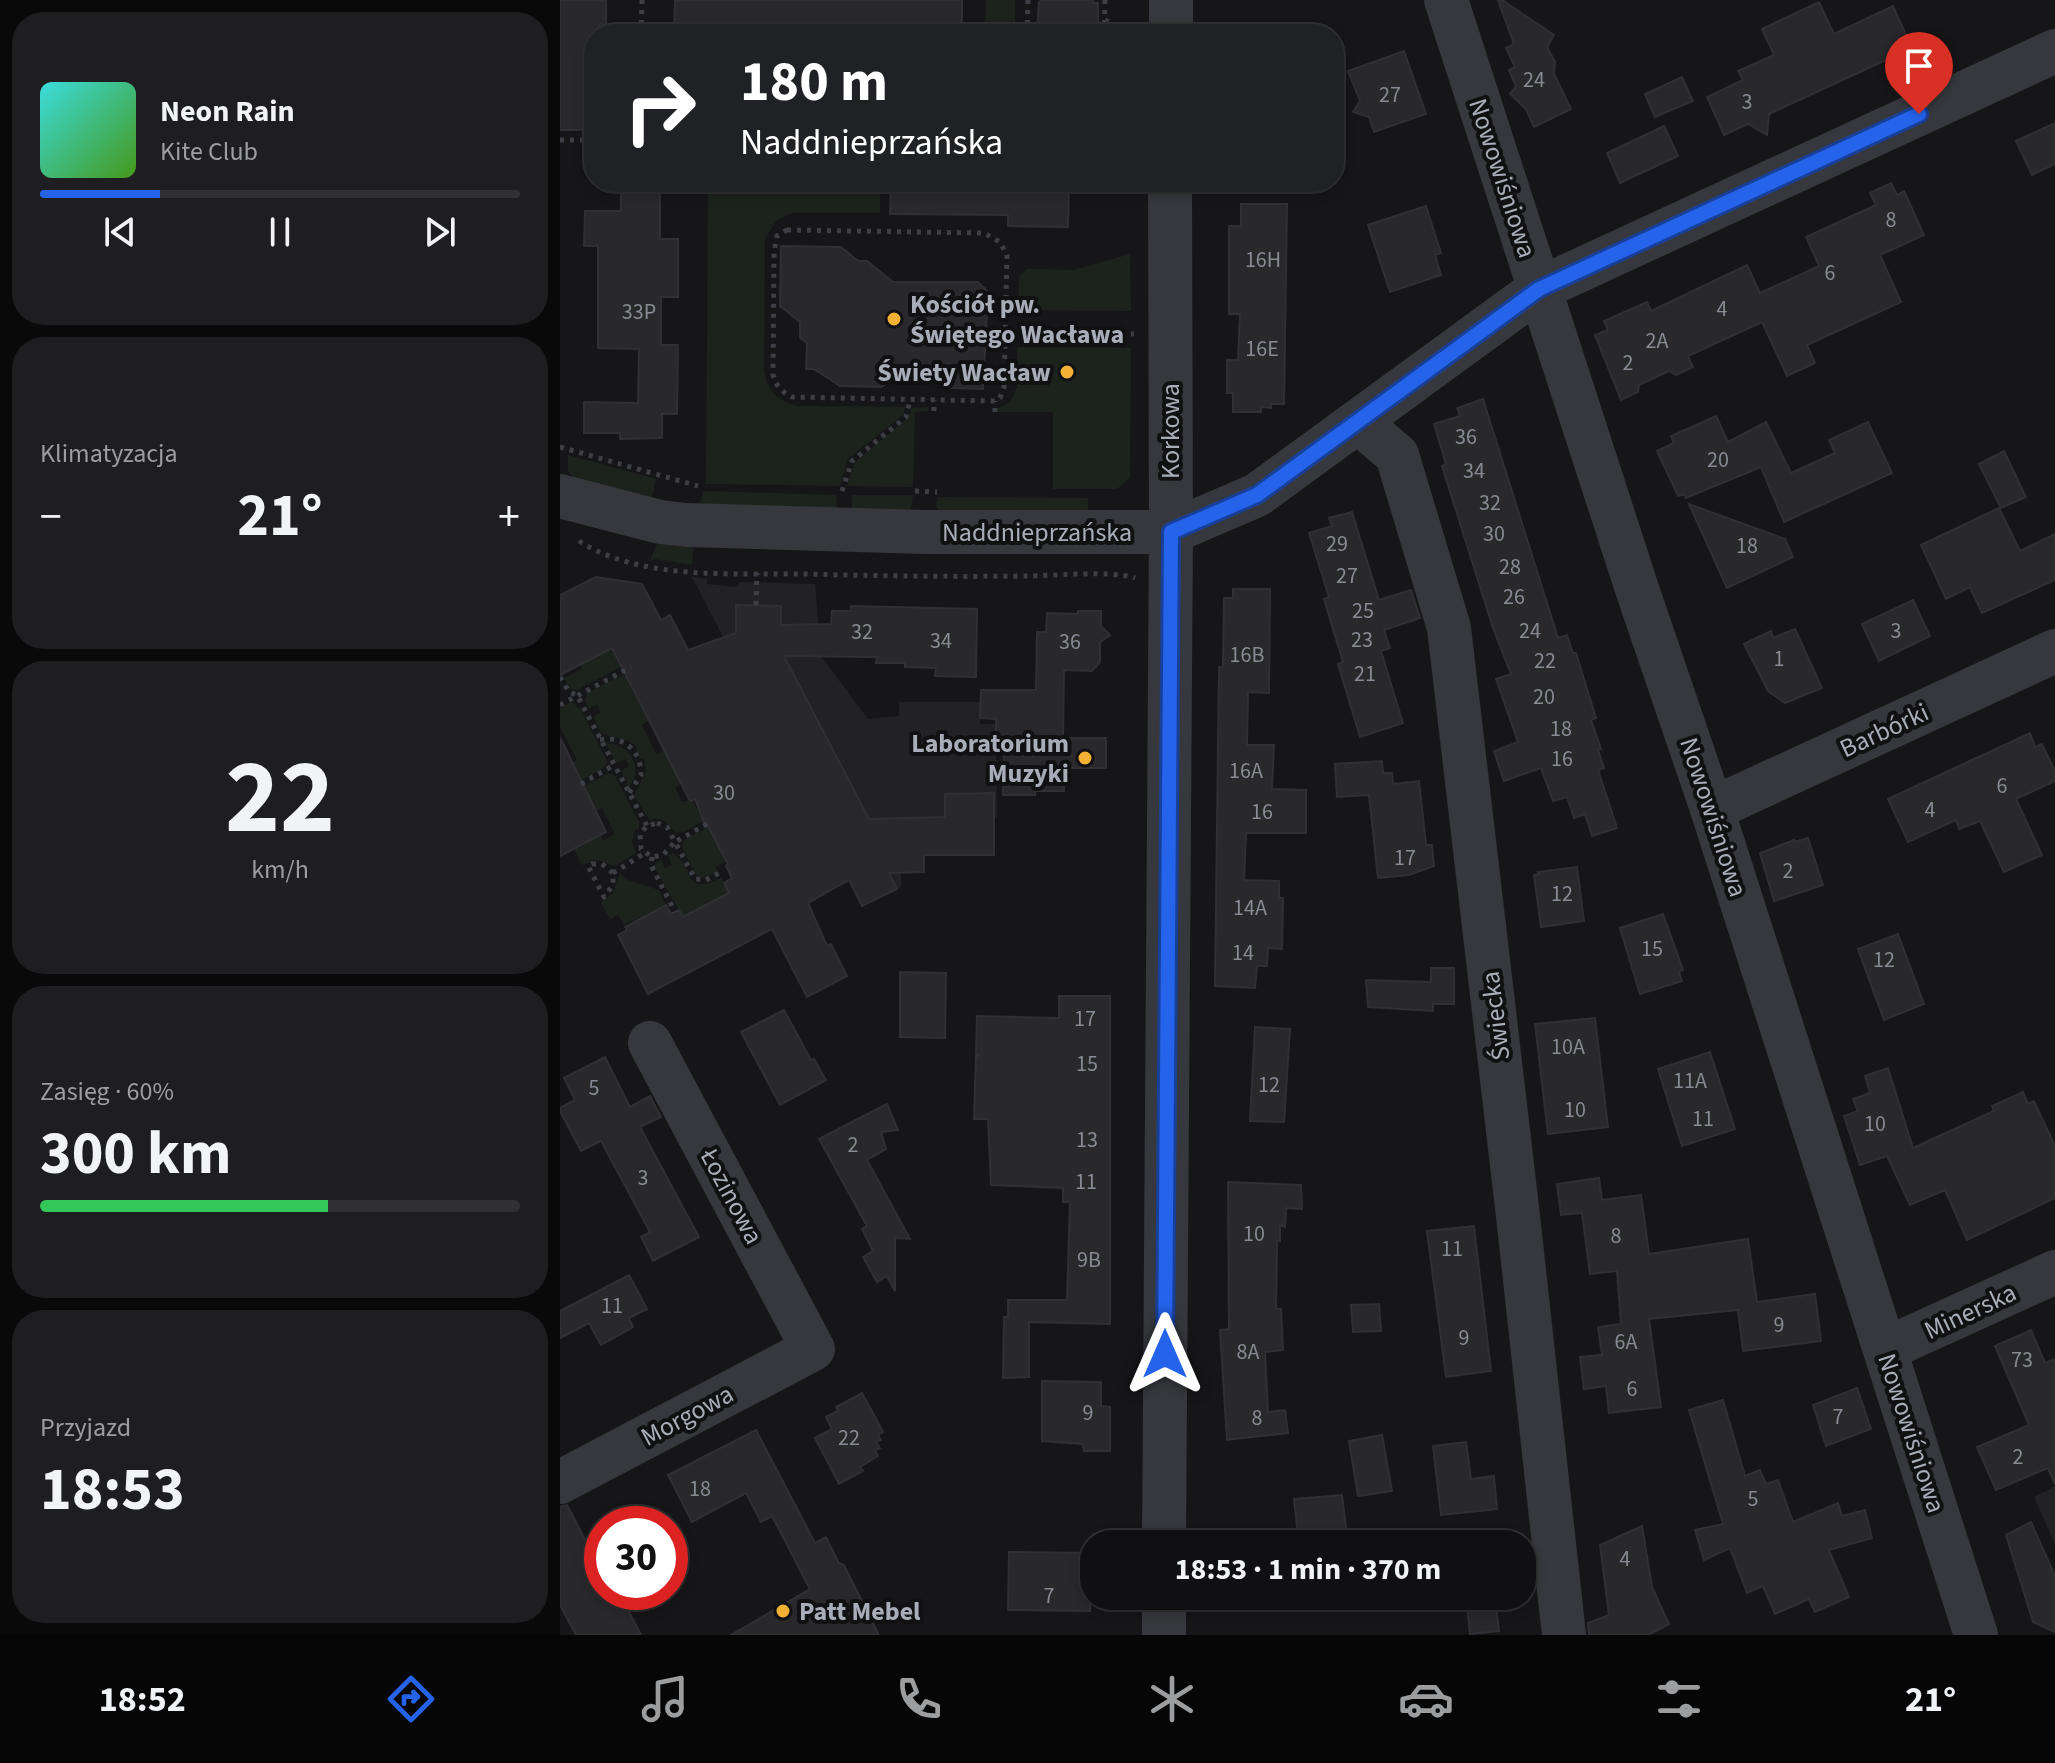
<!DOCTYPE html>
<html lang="pl">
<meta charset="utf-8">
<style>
body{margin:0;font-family:"Source Sans 3",sans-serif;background:#1e1e20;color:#f1f3f6;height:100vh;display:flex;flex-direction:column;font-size:30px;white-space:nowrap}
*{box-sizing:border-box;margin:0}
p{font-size:26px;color:#9c9d9f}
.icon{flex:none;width:44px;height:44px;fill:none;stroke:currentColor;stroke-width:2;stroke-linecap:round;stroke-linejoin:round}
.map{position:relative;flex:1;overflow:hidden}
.details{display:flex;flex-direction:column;gap:12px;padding:12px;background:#09090a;width:560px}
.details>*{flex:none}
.hud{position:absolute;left:24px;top:24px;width:760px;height:168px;border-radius:32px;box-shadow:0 4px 12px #0003,0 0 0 2px #303032;background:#202124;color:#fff;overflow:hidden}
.speed{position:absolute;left:24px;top:1506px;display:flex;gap:16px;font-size:40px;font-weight:700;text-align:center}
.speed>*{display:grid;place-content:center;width:104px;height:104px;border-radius:50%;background:#101012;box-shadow:0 4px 12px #0003,0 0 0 2px #303032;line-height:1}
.speed .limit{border:12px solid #d22;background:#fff;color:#111}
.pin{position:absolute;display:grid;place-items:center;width:68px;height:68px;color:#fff;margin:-82px -34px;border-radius:50% 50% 50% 0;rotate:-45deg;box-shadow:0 0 8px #0007}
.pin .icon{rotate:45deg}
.me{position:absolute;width:88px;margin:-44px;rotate:0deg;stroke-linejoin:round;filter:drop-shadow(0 0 6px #0008)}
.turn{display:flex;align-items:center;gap:28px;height:168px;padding:0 24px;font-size:36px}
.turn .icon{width:104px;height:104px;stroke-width:2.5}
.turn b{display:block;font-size:56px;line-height:68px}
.big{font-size:60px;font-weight:700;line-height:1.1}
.details .card{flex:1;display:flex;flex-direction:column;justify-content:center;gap:12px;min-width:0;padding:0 28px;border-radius:32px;background:#1e1e20}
.details .dial{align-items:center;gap:0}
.dial b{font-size:104px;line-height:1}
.song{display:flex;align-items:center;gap:24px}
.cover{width:96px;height:96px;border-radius:12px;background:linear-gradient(135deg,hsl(180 70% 55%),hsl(100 70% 35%))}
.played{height:8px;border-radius:4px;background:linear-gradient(90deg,#2563eb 25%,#303032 25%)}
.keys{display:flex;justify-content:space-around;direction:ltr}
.heat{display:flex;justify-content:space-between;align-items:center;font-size:44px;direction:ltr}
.charge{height:12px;border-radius:6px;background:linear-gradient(90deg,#34c759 60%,#303032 0)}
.trip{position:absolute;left:520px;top:1530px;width:456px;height:80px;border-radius:32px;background:#101012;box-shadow:0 4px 12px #0003,0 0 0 2px #303032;font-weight:700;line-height:80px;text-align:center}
.menu{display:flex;height:128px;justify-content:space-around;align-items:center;background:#060607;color:#9c9d9f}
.menu .icon{width:56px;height:56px}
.menu .current{color:#2563eb}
.menu b{font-size:36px;color:#f1f3f6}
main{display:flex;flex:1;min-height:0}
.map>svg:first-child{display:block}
.built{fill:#222225}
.green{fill:#1c231d}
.building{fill:#29292c;stroke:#303034;stroke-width:2}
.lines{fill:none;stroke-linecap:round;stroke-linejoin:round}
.path{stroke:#3d3f44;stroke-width:5;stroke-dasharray:4 6;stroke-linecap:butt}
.minor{stroke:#37383d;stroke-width:44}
.route-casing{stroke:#184099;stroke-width:20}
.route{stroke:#2563eb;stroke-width:14}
.poi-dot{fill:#f2b134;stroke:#111113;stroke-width:3}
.labels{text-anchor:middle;stroke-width:8;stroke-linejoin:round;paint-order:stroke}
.number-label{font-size:22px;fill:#888b94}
.street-label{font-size:26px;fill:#a8adb8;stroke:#111113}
.poi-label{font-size:26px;font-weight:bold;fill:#a8adb8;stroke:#111113;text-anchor:start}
</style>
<main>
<section class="details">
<div class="card">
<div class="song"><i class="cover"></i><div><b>Neon Rain</b><p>Kite Club</p></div></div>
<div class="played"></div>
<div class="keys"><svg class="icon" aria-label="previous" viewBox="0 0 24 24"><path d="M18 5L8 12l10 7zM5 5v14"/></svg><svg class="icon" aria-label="pause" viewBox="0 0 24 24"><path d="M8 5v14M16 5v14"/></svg><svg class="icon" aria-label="next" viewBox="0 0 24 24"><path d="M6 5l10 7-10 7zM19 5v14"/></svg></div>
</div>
<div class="card"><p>Klimatyzacja</p>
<div class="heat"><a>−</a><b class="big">21°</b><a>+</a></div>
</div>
<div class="card dial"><b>22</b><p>km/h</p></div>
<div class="card"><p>Zasięg · 60%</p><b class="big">300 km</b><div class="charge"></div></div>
<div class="card"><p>Przyjazd</p><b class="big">18:53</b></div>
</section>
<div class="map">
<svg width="1495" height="1635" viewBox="0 0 1495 1635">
<rect width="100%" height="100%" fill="#161618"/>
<g class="built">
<path d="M132,577L147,579V584L178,587L179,582L255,584L261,656L308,719L339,716V702H420V724H436L437,817L341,818V887L302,906Z"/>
<path d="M1495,1486V1544L1474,1497Z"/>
</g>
<g class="green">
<path d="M426,0H455V31H425Z"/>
<path d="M148,182H320V213H231L216,221L205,239L204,369C206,389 217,400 236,406L345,407L344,414L288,459L280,486L146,484Z"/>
<path d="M570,254L571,311L458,310L459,276L467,269L514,270Z"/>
<path d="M457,347L571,348L570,478L557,489H493V412H438V408C464,402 457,368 457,347Z"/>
<path d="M368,407V411L355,412L353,487L287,486L295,462L349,417L352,408Z"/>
<path d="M8,455L96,479L91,502L14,478L8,471Z"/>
<path d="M143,491L276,495L277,515L138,512Z"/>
<path d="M292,495H353L350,512L292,515Z"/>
<path d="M378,497L528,498V512L384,517L376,506Z"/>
<path d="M97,543L134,544L132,565L95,559L90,561Z"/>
<path d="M74,636L84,655L17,690L11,689L4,678L22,669L20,664Z"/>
<path d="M66,673L88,721L82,725L96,754L104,751L121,784L115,788L122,802L132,800L143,821L124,832L115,833L106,821L94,818L90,821L74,795L86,772L84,759H81L76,751L77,747L69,741L42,734L33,717L41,712L37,704L29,709L25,701L27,693Z"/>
<path d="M12,702L22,711L47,761L46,766L20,781L11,764L17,760L0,727V708Z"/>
<path d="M46,743C69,744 85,767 69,787L61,771L69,766L66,759L56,763Z"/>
<path d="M48,773L55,776L79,822V829L75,830L72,842L76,853L55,866L38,860L22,865L14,849L40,835L43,841L55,834L42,808L35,811L23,787Z"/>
<path d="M149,827L167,861L155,867L158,872L143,878L135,874L121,845L124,840Z"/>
<path d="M113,853C136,868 122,897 161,878L169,893L123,917L94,866L101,859L105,868L112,865L108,855Z"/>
<path d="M60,872L65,879L99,890L106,905L64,925L58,915L50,919L41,902L53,893Z"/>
</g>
<g class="building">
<path d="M0,0H46V25L39,24L38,34H34V130H0Z"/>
<path d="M115,0H402V34H114Z"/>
<path d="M482,0H533V3H538V34H477L479,2Z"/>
<path d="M938,0H942L994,35L987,47L995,62L994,74L1011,109L974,127L966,109L950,94L956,86L949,70L955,67L946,48L954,44Z"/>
<path d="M1259,2L1274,34L1333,6L1352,48L1209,114L1207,135L1188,124L1164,135L1147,97L1183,80L1178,71L1214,55L1202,29Z"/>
<path d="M844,51L866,114L814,132L809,117L793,112L800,101L788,71Z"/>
<path d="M1122,77L1133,101L1095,117L1085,94Z"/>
<path d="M1495,123V164L1472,175L1456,141Z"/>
<path d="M1104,126L1118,156L1060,183L1047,153Z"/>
<path d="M61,182H100V239H118V297H101V345H118L117,414H102V438L60,439V433H24V402L78,403L79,349L38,348V246H24L25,211H61Z"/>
<path d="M331,182H509L508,227L448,226V215L330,214Z"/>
<path d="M1331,183L1337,195L1344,191L1364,235L1320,255L1341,302L1247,345L1255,363L1227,376L1202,322L1128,356L1133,367L1116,375L1109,371L1079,385L1078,392L1061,400L1035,335L1048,330L1044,321L1087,302L1091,311L1187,265L1200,293L1259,266L1246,237L1316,205L1310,193Z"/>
<path d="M681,204H727L724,404H711V408L701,407V412H673V393H667V360H678L680,314H669V226H681Z"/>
<path d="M866,206L881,253L875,255L881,275L830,292L808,225Z"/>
<path d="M221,246L281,247L298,261H307L333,282H418L428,292L423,389L391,388L380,380L332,378L322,387L280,386L254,369H246L247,343L240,338V322L220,306Z"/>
<path d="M923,399L998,638L1007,635L1013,653H1016L1036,718L1031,720L1041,749L1038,750L1044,768L1038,770L1057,828L1032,836L1025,814L1014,818L1007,797L993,801L981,768L944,781L934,751L958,742L936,679L951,674L933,628L882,466L886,464L874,424L900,416L897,408Z"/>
<path d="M1156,416L1168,442L1206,422L1231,473L1275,453L1269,440L1308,422L1332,473L1224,522L1201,467L1126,498L1124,494L1118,496L1097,451L1114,443L1111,436Z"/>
<path d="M1444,451L1466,497L1441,508L1419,464Z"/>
<path d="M1129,504L1225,539L1233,557L1167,588Z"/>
<path d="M1439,508L1460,551L1495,534V580L1422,613L1410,587L1386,599L1361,545Z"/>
<path d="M792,512L819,600L851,590L860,618L824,630L830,648L821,651L843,723L800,737L778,664L783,662L764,599L769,597L749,533L772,526L769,518Z"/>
<path d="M36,577L82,584L101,620L110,615L128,650L176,633V605L221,606V625L271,624L272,611H291V606L417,609L416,677L375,676L376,668L345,667V663H316L317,657L224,656L309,819L385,817V794L434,793V855H364V872L329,873L337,889L302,906L289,880L248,903L267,946L271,944L287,976L247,997L212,929L88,994L58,935L67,930L65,927L106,905L111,914L119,910L123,917L169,893L164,883L172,878L166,866L168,864L146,822L144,823L135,799L130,801L52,648L0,675V595Z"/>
<path d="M673,589H710L709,693L688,692L687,745H714L712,789L746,790V833H686L684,880L719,881V898H723L722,949L708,948L707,966H697L695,988L655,986L659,667H663L664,598H673Z"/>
<path d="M1353,600L1370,636L1319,661L1302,624Z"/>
<path d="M518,611H541V626L550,635L540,642V662L532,671L504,670L503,738H546V768H504V791H475V795H443L444,746L436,745V719L420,718L421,690H476L477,632H486L487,613L518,614Z"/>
<path d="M1235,629L1262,688L1225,703L1208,691L1184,644L1211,631L1213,638Z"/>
<path d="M1470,733L1475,747L1482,744L1495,771V781L1456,799L1482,855L1444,872L1420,821L1399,829L1396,820L1348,842L1328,799Z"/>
<path d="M0,737L46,832L0,856Z"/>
<path d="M822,761L823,773H832L833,784L859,781L866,845H872L874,866L849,875L818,878L809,795L777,797L775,764Z"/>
<path d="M1248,838L1263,885L1214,901L1200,853L1234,840V842Z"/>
<path d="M1017,867L1024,921L981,927L974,875L979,874L978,872Z"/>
<path d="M1103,914L1123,970L1119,972L1122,981L1080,994L1060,928Z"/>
<path d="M1338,934L1364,1004L1324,1020L1298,949Z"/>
<path d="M871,968H894V1004H873V1011L808,1007L806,980L871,982Z"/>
<path d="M340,972L386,973L385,1038L340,1037Z"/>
<path d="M499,996H550V1324L469,1322V1377L443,1378L444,1317H448V1300H507L510,1202H503V1188L431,1185L428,1119H414L416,1057L420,1055H416L417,1016L499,1018Z"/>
<path d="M224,1010L251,1060L254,1059L266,1080L220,1105L181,1032Z"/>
<path d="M1035,1018L1048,1127L988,1134L975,1024Z"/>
<path d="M695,1027L730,1029L724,1122L690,1121Z"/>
<path d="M1150,1052L1175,1129L1122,1146L1098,1069Z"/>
<path d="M45,1057L70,1107L90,1096L101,1117L80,1127L139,1237L93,1261L81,1237L90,1232L41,1141L21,1151L0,1111V1108L15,1100L4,1078Z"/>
<path d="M1328,1068L1353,1148L1434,1111L1432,1106L1463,1092L1468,1104L1474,1101L1495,1146V1198L1407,1240L1385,1190L1350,1205L1327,1156L1300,1165L1284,1116L1298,1111L1293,1099L1310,1093L1305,1076Z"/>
<path d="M327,1104L338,1130L321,1132L326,1149L307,1160L350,1239L335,1238V1291L327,1276L317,1282L303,1257L313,1251L302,1229L307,1226L259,1139Z"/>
<path d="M1039,1178L1042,1200L1081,1195L1089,1254L1188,1239L1197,1302L1255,1294L1261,1341L1183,1351L1178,1310L1089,1319L1101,1407L1049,1413L1046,1386L1024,1389L1020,1357L1042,1355L1038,1327L1061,1324L1057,1271L1030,1274L1022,1213L1001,1215L997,1184Z"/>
<path d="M668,1182L741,1185L742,1209L726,1208L725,1227L720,1225V1241H717L716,1309H721L723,1350L705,1352L708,1412L725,1410L728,1433L667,1440L660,1330L669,1329Z"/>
<path d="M914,1226L931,1371L886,1377L867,1231Z"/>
<path d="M69,1275L87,1309L69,1318L73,1327L41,1345L29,1323L0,1338V1311Z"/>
<path d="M819,1304L821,1331L793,1332L791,1305Z"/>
<path d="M1471,1330L1485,1363L1495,1359V1484L1488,1468L1436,1490L1417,1447L1469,1425L1435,1346Z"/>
<path d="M482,1381L541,1382V1406L550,1407V1451H524L523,1444L482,1441Z"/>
<path d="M1297,1388L1311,1429L1266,1446L1253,1405Z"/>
<path d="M302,1393L323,1432L318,1435L321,1440L316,1442L320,1448L315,1450L318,1456L300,1467L303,1471L279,1484L255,1438L272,1429L266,1417L278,1411L276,1407Z"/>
<path d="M1163,1400L1185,1476L1200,1470L1206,1484L1218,1480L1233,1522L1278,1503L1282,1516L1305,1510L1312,1538L1269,1550L1289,1597L1255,1612L1249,1599L1215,1614L1203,1586L1187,1593L1170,1548L1144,1560L1135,1530L1163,1524L1129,1410Z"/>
<path d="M196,1430L255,1543L266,1537L279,1563L284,1565L319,1635H171L250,1589L212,1516L201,1522L186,1493L132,1522L108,1475Z"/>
<path d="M822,1435L832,1491L798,1496L789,1441Z"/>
<path d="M906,1442L911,1479L934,1476L937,1509L881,1515L873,1446Z"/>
<path d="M782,1495L788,1544H739L734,1499Z"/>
<path d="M7,1505L42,1572V1592H59L81,1635H16L0,1605V1507Z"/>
<path d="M1471,1522L1495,1576V1632L1473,1622L1446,1535Z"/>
<path d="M1082,1526L1092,1587L1109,1624L1088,1635H1029L1028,1623L1049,1615L1040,1545Z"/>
<path d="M449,1552L530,1553V1611L448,1610Z"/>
<path d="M906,1596H935L939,1631L910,1634Z"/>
</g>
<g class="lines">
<g class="path">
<path d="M545,20L573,34"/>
<path d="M81,34L82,0"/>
<path d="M467,34L468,0"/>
<path d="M544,34L545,0H549"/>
<path d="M0,140H34"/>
<path d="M227,230L424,233L440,242L447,255L444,387L440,398L435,401L232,397C222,392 216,386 213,375L214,252L217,236Z"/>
<path d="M421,332L574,334"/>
<path d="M374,411V400"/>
<path d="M435,412V401"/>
<path d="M0,447L138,486"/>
<path d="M282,491L292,461L346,417L350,400"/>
<path d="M355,491L377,492"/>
<path d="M19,541C81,581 175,573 246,574C319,576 392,577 466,576C492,576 552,570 575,578"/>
<path d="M196,605L197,573"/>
<path d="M0,677L9,692L17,695L87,826"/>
<path d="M0,705L71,667"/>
<path d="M40,740C64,735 81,751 81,775L69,793"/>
<path d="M21,784L54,765"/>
<path d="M97,823L107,827L115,842L103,855L92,857L81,849L80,834L87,826Z"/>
<path d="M147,824L115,842L135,879L146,880L163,871"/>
<path d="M92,857L91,865L115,912"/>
<path d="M32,864H42L53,873V885L44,897L28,866Z"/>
<path d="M53,873L85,853"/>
</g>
<g class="minor">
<path d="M886,0L1077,589L1152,809L1416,1635"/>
<path d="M611,34V0"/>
<path d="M798,422L837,455L889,628L958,1216L1004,1635"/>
<path d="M0,496L100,522L127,525L365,532H611L697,495L979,289L1495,51"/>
<path d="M1152,809L1495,651"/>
<path d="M1326,1349L1495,1272"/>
<path d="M0,1482L253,1349L90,1043"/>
<path d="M604,1544L611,532L610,182"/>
<path d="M604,1635V1596"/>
</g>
</g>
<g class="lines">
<g class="route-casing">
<path id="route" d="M605,1354L611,532L697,495L979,289L1359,114"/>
</g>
<use href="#route" class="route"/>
</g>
<g class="poi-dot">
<circle cx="334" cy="319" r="8"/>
<circle cx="507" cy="372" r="8"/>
<circle cx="525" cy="758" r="8"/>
<circle cx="223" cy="1611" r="8"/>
</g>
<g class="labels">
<g class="number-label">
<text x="974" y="87">24</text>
<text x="830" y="102">27</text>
<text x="1187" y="109">3</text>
<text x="1331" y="227">8</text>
<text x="703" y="267">16H</text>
<text x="1270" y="280">6</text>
<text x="1162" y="316">4</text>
<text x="79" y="319">33P</text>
<text x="1097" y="348">2A</text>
<text x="702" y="356">16E</text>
<text x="1068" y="370">2</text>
<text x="906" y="444">36</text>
<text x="1158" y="467">20</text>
<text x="914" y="478">34</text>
<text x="930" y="510">32</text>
<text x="934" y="541">30</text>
<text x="777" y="551">29</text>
<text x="1187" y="553">18</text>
<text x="950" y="574">28</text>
<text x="787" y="583">27</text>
<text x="954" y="604">26</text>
<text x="803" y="618">25</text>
<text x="970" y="638">24</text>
<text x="1336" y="638">3</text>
<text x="302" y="639">32</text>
<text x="802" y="647">23</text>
<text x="381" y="648">34</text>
<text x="510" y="649">36</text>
<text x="687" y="662">16B</text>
<text x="1219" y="666">1</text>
<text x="985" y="668">22</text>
<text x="805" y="681">21</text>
<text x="984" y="704">20</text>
<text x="1001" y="736">18</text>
<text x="1002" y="766">16</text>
<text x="686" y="778">16A</text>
<text x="1442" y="793">6</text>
<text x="164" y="800">30</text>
<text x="1370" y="817">4</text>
<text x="702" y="819">16</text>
<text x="845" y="865">17</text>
<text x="1228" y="878">2</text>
<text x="1002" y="901">12</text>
<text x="690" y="915">14A</text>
<text x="1092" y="956">15</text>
<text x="683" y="960">14</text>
<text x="1324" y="967">12</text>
<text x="525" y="1026">17</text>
<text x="1008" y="1054">10A</text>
<text x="527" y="1071">15</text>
<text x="1130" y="1088">11A</text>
<text x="709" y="1092">12</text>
<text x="34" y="1095">5</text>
<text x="1015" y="1117">10</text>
<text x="1143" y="1126">11</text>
<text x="1315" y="1131">10</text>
<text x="527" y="1147">13</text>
<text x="293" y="1152">2</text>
<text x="83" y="1185">3</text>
<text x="526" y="1189">11</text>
<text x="694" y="1241">10</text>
<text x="1056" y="1243">8</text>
<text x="892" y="1256">11</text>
<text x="529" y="1267">9B</text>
<text x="52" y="1313">11</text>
<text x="1219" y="1332">9</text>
<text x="904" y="1345">9</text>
<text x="1066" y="1349">6A</text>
<text x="688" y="1359">8A</text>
<text x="1462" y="1367">73</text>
<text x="1072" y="1396">6</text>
<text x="528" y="1420">9</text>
<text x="1278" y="1424">7</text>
<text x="697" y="1425">8</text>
<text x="289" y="1445">22</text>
<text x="1458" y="1464">2</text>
<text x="140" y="1496">18</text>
<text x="1193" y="1506">5</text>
<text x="1065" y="1566">4</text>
<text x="489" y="1603">7</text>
</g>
<g class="street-label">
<text transform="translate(943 178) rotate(72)" y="9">Nowowiśniowa</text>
<text transform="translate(610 431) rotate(-90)" y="9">Korkowa</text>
<text x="477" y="541">Naddnieprzańska</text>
<text transform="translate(1324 730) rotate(-25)" y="9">Barbórki</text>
<text transform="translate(1154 817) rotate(72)" y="9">Nowowiśniowa</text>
<text transform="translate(935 1016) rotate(-97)" y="9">Świecka</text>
<text transform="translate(172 1196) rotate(62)" y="9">Łozinowa</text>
<text transform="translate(1410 1311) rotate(-25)" y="9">Minerska</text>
<text transform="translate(127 1415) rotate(-28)" y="9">Morgowa</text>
<text transform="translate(1352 1433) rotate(72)" y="9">Nowowiśniowa</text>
</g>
<g class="poi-label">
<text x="350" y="313">Kościół pw.<tspan x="350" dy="30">Świętego Wacława</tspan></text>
<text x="491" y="381" text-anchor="end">Świety Wacław</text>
<text x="509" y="752" text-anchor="end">Laboratorium<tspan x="509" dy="30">Muzyki</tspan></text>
<text x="239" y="1620">Patt Mebel</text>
</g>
</g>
</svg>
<div class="speed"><div class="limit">30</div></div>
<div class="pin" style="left:1359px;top:114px;background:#d93025"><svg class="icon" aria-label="arrive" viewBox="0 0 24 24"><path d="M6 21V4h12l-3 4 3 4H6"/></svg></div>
<svg class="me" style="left:605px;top:1354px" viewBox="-20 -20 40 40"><path d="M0-17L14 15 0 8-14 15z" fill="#2563eb" stroke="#fff" stroke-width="4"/></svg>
<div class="trip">18:53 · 1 min · 370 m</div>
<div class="hud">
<div class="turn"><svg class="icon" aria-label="right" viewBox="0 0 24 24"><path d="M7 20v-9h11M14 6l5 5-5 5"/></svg><div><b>180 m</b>Naddnieprzańska</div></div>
</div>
</div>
</main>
<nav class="menu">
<b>18:52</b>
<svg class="icon current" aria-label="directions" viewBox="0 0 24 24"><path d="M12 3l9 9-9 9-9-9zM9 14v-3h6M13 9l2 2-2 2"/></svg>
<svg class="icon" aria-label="music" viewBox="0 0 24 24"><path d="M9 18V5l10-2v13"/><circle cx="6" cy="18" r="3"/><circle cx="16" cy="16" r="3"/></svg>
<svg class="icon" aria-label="phone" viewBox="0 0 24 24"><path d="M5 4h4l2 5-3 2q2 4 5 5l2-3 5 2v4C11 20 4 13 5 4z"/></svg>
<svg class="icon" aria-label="climate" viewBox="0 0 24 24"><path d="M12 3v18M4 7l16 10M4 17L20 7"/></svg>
<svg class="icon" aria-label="car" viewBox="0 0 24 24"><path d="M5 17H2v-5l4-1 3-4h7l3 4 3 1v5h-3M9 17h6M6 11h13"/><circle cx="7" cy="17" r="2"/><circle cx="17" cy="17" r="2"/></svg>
<svg class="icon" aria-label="filters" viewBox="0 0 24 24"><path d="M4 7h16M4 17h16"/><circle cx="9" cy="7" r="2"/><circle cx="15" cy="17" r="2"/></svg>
<b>21°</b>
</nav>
